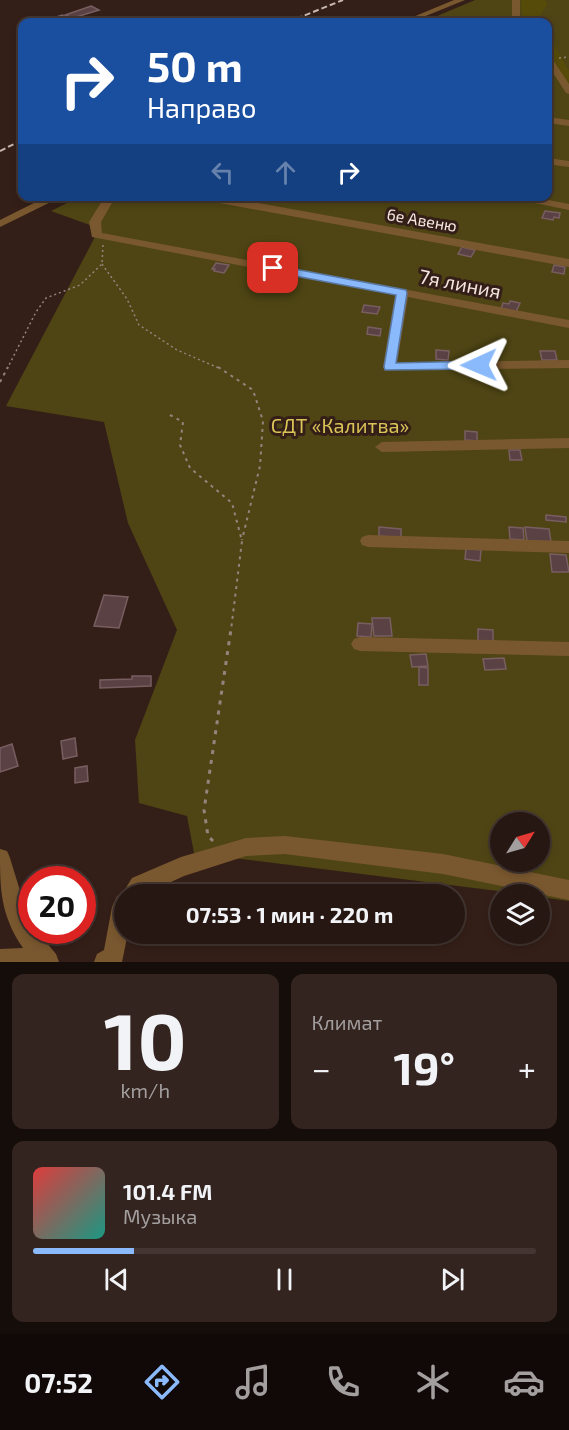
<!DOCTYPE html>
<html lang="ru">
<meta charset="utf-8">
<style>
body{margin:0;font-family:"Exo 2",sans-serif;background:#332420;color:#f1f3f6;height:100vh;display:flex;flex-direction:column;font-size:22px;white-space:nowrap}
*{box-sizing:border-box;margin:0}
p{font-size:20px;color:#a49f9f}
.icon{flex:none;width:33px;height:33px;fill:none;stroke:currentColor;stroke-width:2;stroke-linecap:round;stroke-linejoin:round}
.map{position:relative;height:962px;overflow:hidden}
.details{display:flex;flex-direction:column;gap:12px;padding:12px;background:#150d0a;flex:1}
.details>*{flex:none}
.hud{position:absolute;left:18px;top:18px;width:534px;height:183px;border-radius:12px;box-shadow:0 3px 9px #0003,0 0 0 2px #433632;background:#1a4fa0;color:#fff;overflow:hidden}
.needle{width:39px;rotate:53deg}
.tools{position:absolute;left:490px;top:812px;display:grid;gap:12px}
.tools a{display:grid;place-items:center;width:60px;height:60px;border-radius:50%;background:#271712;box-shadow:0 3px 9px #0003,0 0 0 2px #433632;font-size:30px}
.speed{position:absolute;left:18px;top:866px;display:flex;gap:12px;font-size:30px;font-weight:700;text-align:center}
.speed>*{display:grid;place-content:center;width:78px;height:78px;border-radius:50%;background:#271712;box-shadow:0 3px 9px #0003,0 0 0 2px #433632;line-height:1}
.speed .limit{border:9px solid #d22;background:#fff;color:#111}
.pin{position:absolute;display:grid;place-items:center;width:51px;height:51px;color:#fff;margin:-26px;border-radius:12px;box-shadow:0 3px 9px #0006}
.me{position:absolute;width:66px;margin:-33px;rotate:269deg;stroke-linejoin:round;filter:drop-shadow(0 0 4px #0008)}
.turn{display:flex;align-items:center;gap:21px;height:126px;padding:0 30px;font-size:27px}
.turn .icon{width:78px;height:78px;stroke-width:2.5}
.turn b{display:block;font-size:42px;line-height:51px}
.lanes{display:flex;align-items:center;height:57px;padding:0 30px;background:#0003;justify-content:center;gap:30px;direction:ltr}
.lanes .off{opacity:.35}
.big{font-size:45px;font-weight:700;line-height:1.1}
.details .widget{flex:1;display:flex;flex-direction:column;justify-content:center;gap:9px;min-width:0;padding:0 21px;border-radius:12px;background:#332420}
.details .dial{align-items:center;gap:0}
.dial b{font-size:78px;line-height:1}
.song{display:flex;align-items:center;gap:18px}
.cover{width:72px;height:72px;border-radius:9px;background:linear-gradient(135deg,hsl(0 70% 55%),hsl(170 70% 35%))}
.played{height:6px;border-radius:3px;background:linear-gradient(90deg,#8abafc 20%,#433632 20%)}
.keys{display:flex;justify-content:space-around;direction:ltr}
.heat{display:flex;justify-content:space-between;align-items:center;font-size:33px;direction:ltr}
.details .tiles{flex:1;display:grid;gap:12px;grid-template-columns:1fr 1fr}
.widget:last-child{grid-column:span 2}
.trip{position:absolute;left:114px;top:884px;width:351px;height:60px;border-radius:30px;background:#271712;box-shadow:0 3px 9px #0003,0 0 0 2px #433632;font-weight:700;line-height:60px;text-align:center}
.dock{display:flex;height:96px;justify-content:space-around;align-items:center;background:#100907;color:#a49f9f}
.dock .icon{width:42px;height:42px}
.dock .current{color:#8abafc}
.dock b{font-size:27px;color:#f1f3f6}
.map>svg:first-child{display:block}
.green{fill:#4f4514;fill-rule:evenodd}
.forest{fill:#574b09}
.building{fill:#5a4144;stroke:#785e61;stroke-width:1.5}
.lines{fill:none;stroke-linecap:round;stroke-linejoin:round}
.path-far2{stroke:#95837d;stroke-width:1.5;stroke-dasharray:2 3;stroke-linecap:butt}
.path-far1{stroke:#95837d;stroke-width:2;stroke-dasharray:3 4.5;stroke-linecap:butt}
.path{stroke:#95837d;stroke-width:3;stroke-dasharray:4 6;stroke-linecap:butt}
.minor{fill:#7a582f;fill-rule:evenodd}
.rail{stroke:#c7b6b1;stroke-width:2;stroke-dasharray:6 3;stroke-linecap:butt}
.route{fill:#8abafc;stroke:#5a79a4;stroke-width:1.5}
.labels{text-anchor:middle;stroke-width:6;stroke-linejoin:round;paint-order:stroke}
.far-street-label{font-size:16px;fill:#f5e6e1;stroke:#341f18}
.street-label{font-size:20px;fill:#f5e6e1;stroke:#341f18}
.park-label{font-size:20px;fill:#dac457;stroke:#341f18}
</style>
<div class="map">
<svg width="569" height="962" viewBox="0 0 569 962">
<rect width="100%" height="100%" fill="#341f18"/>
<path class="green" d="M475,0H569V901L540,897V894H521L194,853L187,816L139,803L135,740L177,630L128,523L104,422L6,406L96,235L90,225L51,211L79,197L548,196V22H423ZM501,822H540V861H501Z"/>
<g class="forest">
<path d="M521,0H545L547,4L540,16L529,22L522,14Z"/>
<path d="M548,34L569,71V87L548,55Z"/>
</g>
<g class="building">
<path d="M91,6L99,10L73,18L65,15Z"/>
<path d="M62,15L70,19L61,22H41Z"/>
<path d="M545,211L560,213L559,218L554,217L553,220L542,218Z"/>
<path d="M462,247L475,250L471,257L458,254Z"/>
<path d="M216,263L229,265L224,273L214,271L215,269H212Z"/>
<path d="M554,265L565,267L564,274L552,272Z"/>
<path d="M510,301L520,303L516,312L501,309L503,303L509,304Z"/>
<path d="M364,305L380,307L377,314L362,312Z"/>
<path d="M368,327L381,329L380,336L367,334Z"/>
<path d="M436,350L449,351L448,360L436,359Z"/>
<path d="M540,351H555L557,360H542Z"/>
<path d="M465,431L477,432V441L465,440Z"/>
<path d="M509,450H520L522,460H510Z"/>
<path d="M546,515L566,517V522L546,520Z"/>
<path d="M379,527L401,529V538L379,536Z"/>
<path d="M509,527L523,528L524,540L510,539Z"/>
<path d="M525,527L549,529L551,542L527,541Z"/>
<path d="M466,548L481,550L480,561L465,559Z"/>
<path d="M550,554L566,555L569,572H552Z"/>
<path d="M104,595L128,597L119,628L94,626Z"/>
<path d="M372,618H390L392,636H374Z"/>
<path d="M358,623L372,624L371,637L357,636Z"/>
<path d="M478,629L493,630V643L478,642Z"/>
<path d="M426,654L428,666L412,667L410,655Z"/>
<path d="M504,658L506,669L485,670L483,659Z"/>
<path d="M419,667L428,668V685H419Z"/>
<path d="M132,676H151V686L100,688V680L132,679Z"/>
<path d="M75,738L77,756L63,759L61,741Z"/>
<path d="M12,744L18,766L0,772V748Z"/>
<path d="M87,766L88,781L75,783V768Z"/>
</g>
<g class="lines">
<g class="path-far2">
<path d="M559,58L569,57"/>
<path d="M102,264L127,299L139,325L177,350L221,369"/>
<path d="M7,369L36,312L46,298L80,285L102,264L103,244"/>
</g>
<g class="path-far1">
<path d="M218,367L253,390L263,421L260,466L242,540"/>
<path d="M0,382L8,367"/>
<path d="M170,415L183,422L180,445L190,468L232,503L242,541L231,630"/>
</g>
<path class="path" d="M213,841L208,836L204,810L231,629"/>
<g class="minor">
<path d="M454,0H465L411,22H401Z"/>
<path d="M512,0H520V18L523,22H515L512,18Z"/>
<path d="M548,56L551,57L569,84V94L566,93L548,65Z"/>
<path d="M548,117L569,120V126L548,123Z"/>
<path d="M548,158L569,161V167L548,164Z"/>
<path d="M48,196H63L0,227V220Z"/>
<path d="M105,196H116L101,222L102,233L569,320V328L408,297L397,363L569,360V368L385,370L383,367L395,295L92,237L89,222Z"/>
<path d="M193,196H219L569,259V267L198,199Z"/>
<path d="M501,196H528L569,204V210Z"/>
<path d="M569,438V448L382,452L375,447L382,442Z"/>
<path d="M368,535L569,541V553L368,547L362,545L360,541L362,537Z"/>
<path d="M360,637L569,642V656L360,651L354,649L351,644L354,639Z"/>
<path d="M285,836L443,854L569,880V900L443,874L285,854L246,856L184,876L145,894H124V933H128L122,962H94L97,954L104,950L112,907L117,896L122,894L132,878L181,857L246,838Z"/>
<path d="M0,849L7,851L10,858L32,930H36L56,954L59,962H0V949L23,948C0,914 0,889 0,849Z"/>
</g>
<g class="rail">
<path d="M288,22L343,0"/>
<path d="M0,151L22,140"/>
</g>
</g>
<path class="route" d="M273,265L406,290L407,293L396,363L479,361L485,365L479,369L385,370L384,367L396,295L269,271L267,268Z"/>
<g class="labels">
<g class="far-street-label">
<text transform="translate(422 220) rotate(10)" y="6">6е Авеню</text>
</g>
<g class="street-label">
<text transform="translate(460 284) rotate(11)" y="7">7я линия</text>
</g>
<g class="park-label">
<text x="340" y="433">СДТ «Калитва»</text>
</g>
</g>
</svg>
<div class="tools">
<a><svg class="needle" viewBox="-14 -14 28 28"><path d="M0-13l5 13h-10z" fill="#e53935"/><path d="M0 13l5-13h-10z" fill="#a49f9f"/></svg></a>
<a><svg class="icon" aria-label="layers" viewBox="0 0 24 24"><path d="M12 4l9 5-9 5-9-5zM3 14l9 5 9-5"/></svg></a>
</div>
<div class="speed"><div class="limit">20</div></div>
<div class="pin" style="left:273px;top:268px;background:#d93025"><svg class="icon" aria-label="arrive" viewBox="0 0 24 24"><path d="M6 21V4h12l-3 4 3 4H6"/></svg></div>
<svg class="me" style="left:479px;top:365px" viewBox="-20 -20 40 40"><path d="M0-17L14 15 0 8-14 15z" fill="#8abafc" stroke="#fff" stroke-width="4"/></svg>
<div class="trip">07:53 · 1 мин · 220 m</div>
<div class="hud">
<div class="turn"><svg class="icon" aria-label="right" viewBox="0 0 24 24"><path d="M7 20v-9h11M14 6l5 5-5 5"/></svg><div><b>50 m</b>Направо</div></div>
<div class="lanes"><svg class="icon off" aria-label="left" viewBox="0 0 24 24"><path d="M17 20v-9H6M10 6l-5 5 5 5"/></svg><svg class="icon off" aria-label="ahead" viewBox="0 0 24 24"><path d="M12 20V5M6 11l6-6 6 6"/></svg><svg class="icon" aria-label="right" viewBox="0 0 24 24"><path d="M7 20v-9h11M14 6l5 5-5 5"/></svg></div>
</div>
</div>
<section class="details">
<div class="tiles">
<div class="widget dial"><b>10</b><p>km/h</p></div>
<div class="widget"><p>Климат</p>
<div class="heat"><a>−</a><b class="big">19°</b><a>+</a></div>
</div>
<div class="widget">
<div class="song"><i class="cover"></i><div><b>101.4 FM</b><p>Музыка</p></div></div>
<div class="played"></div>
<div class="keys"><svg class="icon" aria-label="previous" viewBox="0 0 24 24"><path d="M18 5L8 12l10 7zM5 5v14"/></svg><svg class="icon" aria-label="pause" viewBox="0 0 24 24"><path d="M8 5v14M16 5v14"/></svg><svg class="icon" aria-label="next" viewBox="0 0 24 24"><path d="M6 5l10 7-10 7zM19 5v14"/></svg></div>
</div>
</div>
</section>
<nav class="dock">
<b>07:52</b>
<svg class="icon current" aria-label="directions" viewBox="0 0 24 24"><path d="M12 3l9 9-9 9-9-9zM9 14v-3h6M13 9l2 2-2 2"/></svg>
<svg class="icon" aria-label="music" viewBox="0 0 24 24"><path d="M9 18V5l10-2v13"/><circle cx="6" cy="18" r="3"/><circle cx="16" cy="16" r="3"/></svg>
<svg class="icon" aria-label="phone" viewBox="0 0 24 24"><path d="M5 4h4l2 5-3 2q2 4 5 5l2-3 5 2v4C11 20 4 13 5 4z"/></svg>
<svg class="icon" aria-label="climate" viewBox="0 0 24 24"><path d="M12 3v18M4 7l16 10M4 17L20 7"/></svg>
<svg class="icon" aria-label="car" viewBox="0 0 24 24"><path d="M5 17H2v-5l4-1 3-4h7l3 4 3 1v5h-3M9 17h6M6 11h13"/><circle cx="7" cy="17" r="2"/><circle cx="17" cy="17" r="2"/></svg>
</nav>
